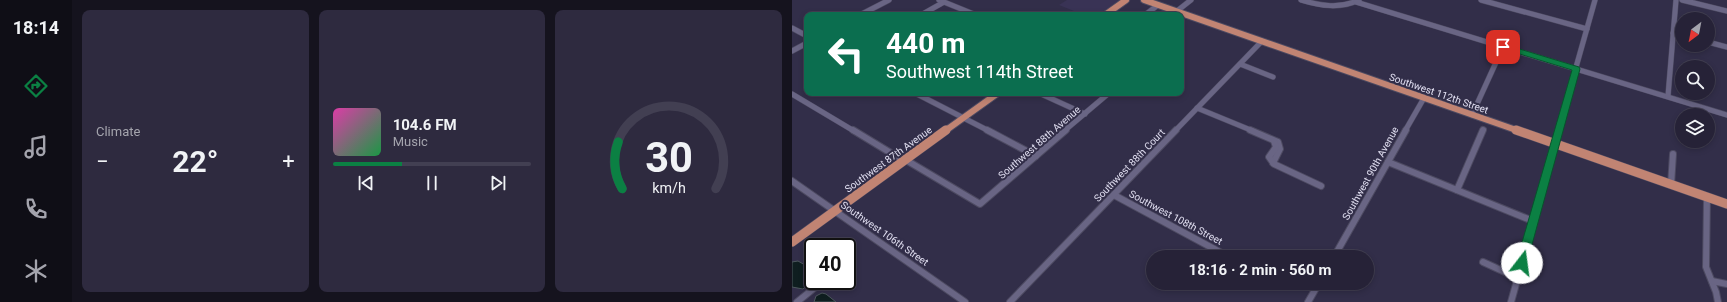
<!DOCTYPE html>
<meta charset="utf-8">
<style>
body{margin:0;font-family:Roboto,sans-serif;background:#2e2a3f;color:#f1f3f6;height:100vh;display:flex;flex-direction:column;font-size:15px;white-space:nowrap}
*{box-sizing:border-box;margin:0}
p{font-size:13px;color:#a4a4ad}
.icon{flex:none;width:22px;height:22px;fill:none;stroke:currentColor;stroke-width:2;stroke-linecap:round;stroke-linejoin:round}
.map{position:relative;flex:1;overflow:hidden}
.side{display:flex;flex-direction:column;gap:10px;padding:10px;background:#15131e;width:720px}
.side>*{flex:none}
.guide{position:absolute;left:12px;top:12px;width:380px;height:84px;border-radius:8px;box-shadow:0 2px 6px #0003,0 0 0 1px #423f52;background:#0b6e4f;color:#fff;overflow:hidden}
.needle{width:26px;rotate:212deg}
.fabs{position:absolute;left:883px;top:12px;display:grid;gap:8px}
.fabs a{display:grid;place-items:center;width:40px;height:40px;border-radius:50%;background:#262237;box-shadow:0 2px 6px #0003,0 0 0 1px #423f52;font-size:20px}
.speed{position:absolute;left:12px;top:238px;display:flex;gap:8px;font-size:20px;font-weight:700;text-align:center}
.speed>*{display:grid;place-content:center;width:52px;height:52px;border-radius:50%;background:#262237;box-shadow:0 2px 6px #0003,0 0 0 1px #423f52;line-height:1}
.speed .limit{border:2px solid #111;border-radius:6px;background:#fff;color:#111}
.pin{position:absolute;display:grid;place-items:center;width:34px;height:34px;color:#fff;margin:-17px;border-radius:8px;box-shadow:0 2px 6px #0006}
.me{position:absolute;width:44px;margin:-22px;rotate:15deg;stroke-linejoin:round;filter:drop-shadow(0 0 3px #0008)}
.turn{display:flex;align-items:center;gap:14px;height:84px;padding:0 16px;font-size:18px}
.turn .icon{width:52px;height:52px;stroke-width:2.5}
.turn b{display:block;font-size:28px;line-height:34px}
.big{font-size:30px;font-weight:700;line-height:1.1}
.side .tile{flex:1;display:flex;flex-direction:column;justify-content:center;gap:6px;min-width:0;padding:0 14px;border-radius:8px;background:#2e2a3f}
.side .dial{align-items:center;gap:0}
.dial svg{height:104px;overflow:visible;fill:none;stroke:#423f52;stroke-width:7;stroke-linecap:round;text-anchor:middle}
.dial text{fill:#f1f3f6;stroke:none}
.song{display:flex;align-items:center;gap:12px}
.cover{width:48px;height:48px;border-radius:6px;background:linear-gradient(135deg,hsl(320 70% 55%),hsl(140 70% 35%))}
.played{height:4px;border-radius:2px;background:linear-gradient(90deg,#0b8043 35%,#423f52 35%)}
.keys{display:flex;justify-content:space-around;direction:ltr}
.heat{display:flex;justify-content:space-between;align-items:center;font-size:22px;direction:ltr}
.side .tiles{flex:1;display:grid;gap:10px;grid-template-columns:repeat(3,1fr)}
.trip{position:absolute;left:354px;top:250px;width:228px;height:40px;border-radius:20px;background:#262237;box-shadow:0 2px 6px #0003,0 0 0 1px #423f52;font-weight:700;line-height:40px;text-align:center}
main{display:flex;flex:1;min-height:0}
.menu{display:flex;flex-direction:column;width:72px;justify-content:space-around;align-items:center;background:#0f0e16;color:#a4a4ad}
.menu .icon{width:28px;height:28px}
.menu .current{color:#0b8043}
.menu b{font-size:18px;color:#f1f3f6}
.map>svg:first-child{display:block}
.built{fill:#393355}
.water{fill:#0f1e20;stroke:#4e585e}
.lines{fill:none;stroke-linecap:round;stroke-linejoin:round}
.minor-far1-casing{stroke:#4d4a61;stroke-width:6}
.minor-casing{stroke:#4d4a61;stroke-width:8}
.major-far1-casing{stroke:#4d4a61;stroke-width:8}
.major-casing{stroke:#4d4a61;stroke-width:10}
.minor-far1{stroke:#696584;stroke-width:5}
.minor{stroke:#696584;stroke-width:6}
.major-far1{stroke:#c18473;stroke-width:6}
.major{stroke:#c18473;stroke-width:9}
.route{fill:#0b8043;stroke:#07532c}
.labels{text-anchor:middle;stroke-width:4;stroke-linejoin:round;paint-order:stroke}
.street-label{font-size:10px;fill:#e0def0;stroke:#322e49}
</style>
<main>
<nav class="menu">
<b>18:14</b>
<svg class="icon current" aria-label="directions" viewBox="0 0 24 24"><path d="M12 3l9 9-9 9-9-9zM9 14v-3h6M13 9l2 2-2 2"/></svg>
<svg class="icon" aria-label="music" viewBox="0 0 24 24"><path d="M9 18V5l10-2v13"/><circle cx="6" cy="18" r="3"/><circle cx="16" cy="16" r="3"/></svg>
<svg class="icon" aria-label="phone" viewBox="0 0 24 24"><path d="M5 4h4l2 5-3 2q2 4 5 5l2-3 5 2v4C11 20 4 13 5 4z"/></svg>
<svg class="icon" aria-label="climate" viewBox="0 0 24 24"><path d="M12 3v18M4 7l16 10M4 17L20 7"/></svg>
</nav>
<section class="side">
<div class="tiles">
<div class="tile"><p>Climate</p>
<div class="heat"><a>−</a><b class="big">22°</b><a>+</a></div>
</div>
<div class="tile">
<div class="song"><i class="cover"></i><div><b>104.6 FM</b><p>Music</p></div></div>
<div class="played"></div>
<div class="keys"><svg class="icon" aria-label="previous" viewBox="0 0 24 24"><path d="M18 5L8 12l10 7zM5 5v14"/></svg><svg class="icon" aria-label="pause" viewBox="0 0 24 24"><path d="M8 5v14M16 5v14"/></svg><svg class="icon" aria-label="next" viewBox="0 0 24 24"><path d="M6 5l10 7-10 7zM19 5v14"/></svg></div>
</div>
<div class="tile dial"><svg viewBox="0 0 100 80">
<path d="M14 69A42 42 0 1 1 86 69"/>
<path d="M14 69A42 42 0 0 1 11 33" stroke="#0b8043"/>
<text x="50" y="56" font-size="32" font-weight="700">30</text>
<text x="50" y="72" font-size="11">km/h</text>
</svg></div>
</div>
</section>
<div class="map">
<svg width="935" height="302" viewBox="0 0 935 302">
<rect width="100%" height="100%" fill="#322e49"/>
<path class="built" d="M275,0H327L306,15H292L267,5Z"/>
<g class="water">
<path d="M6,261L13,265L18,282L11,289L0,287V262Z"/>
<path d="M30,293L34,294L44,302H22L24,296Z"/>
</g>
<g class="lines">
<g class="minor-far1-casing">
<g id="minor-far1">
<path d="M147,0L184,15"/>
<path d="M509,0C529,6 548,9 567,0"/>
<path d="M689,0L795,29"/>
<path d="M890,0L935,11"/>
<path d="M564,2L935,115"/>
<path d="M385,11L399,0"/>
<path d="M68,15L97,0"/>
<path d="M129,15L152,2"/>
<path d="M353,15L366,5"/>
<path d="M0,28L15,36"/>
<path d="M881,33L890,35"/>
<path d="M916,42L935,47"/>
<path d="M0,51L15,43"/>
<path d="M448,64L481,77"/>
<path d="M123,93L197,131"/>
<path d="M247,93L293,114"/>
<path d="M0,94L62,131"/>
<path d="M876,96L884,0"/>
<path d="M405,108L461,131"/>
<path d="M680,115L711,47"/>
<path d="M272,131L317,93"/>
<path d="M383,131L470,41"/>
<path d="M613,131L632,98"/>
<path d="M766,131L803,0"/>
</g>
</g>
<g class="minor-casing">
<g id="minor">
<path d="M61,130L112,161"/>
<path d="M195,130L244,156"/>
<path d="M458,130L486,142L488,149L481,163"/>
<path d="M482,141L484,147L477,157L482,164L529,186"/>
<path d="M114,160L188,204L274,130"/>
<path d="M596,162L741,221"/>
<path d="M0,181L173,302"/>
<path d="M879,185L881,154"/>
<path d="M665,190L691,130"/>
<path d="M322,195L437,257"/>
<path d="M915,197L914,267L924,292L926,302"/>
<path d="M542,257L614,130"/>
<path d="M691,262L726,278"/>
<path d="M920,281L935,284"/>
<path d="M5,302L31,281"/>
<path d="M218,302L384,130"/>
<path d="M516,302L527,283"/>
<path d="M719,302L767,130"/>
</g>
</g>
<g class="major-far1-casing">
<g id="major-far1">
<path d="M352,0L727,131"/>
<path d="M313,15L334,0"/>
<path d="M153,131L206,93"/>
</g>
</g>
<g class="major-casing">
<g id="major">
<path d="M724,130L935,204"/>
<path d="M0,242L154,130"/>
</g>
</g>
<use href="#minor-far1" class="minor-far1"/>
<use href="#minor" class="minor"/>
<use href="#major-far1" class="major-far1"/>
<use href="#major" class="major"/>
</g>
<path class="route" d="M711,44L787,67L788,69L735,263L733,267L730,268L726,267L724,263L780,70L708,48V45Z"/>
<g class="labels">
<g class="street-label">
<text transform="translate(647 93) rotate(19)" y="4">Southwest 112th Street</text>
<text transform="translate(247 142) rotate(-41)" y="4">Southwest 88th Avenue</text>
<text transform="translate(96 159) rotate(-36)" y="4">Southwest 87th Avenue</text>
<text transform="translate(337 165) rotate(-46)" y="4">Southwest 88th Court</text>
<text transform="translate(578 173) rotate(-61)" y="4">Southwest 90th Avenue</text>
<text transform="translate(384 217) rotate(28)" y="4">Southwest 108th Street</text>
<text transform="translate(93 233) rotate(35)" y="4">Southwest 106th Street</text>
</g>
</g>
</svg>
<div class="fabs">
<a><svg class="needle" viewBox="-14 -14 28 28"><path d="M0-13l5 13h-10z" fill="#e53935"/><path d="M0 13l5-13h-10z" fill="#a4a4ad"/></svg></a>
<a><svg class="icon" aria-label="search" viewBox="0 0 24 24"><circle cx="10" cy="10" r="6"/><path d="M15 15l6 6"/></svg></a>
<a><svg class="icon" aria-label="layers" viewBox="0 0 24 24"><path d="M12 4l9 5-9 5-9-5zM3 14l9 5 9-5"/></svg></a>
</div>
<div class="speed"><div class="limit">40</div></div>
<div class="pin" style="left:711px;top:47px;background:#d93025"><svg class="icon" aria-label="arrive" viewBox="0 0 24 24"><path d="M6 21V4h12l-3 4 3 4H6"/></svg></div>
<svg class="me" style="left:730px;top:263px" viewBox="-20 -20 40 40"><circle r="19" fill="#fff"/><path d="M0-13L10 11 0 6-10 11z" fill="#0b8043"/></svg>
<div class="trip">18:16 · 2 min · 560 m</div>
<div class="guide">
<div class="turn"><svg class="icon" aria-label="left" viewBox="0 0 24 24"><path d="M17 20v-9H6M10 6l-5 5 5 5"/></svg><div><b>440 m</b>Southwest 114th Street</div></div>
</div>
</div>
</main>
